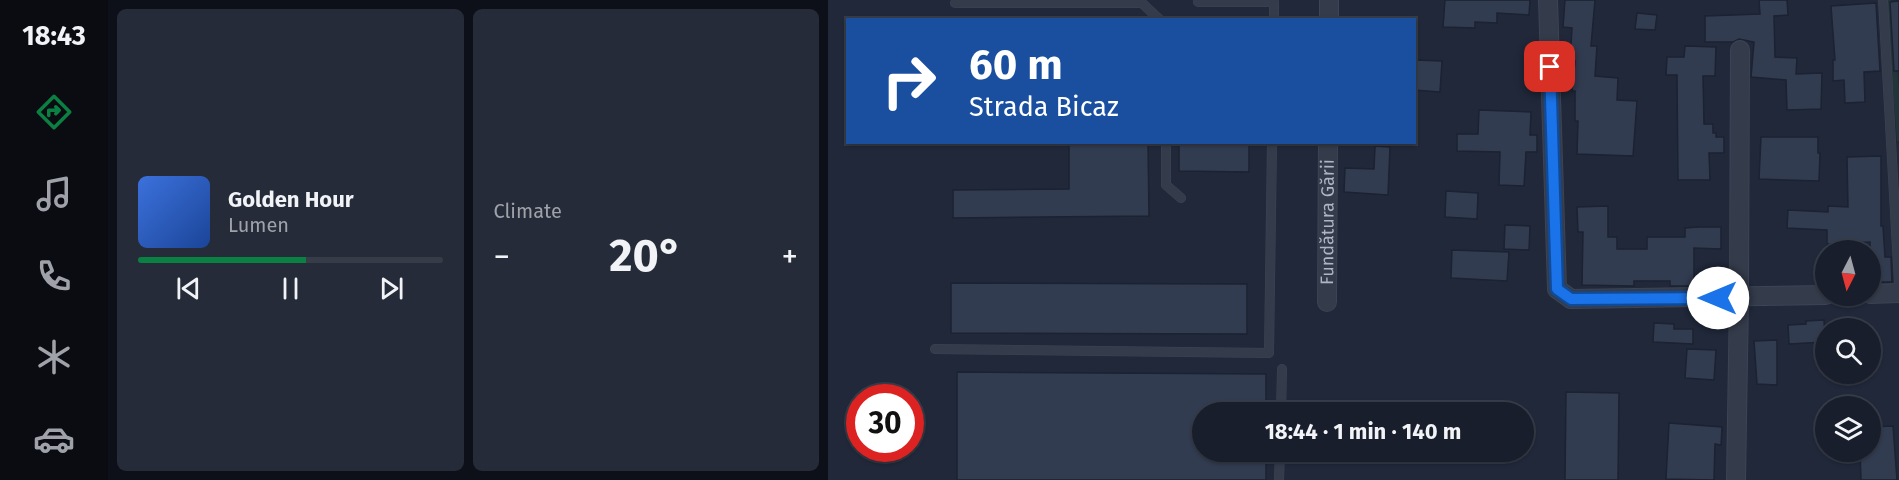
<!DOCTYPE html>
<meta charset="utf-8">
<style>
body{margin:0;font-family:"Fira Sans",sans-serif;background:#252b38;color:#f1f3f6;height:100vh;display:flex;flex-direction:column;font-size:22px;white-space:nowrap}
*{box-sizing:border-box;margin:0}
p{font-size:20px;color:#9fa2a9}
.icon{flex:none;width:33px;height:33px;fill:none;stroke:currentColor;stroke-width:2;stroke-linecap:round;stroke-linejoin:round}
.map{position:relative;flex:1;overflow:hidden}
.drawer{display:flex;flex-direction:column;gap:9px;padding:9px;background:#0d1018;width:720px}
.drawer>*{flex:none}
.guide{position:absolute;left:18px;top:18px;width:570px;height:126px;border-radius:0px;box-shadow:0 2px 4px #0004,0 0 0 2px #363c48;background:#1a4fa0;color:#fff;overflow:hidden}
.needle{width:39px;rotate:186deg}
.buttons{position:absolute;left:987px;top:240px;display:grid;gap:12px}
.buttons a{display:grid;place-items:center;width:66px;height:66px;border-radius:50%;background:#181e2c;box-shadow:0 2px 4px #0004,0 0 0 2px #363c48;font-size:30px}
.speed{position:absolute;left:18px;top:384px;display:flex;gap:12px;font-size:30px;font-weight:700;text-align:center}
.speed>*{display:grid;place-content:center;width:78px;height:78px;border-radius:50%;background:#181e2c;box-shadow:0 2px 4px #0004,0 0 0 2px #363c48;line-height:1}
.speed .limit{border:9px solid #d22;background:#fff;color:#111}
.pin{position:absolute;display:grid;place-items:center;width:51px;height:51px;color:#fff;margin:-26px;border-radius:12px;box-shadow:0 3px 9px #0006}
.me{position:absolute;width:66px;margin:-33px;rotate:270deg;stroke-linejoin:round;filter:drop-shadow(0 0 4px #0008)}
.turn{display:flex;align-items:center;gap:21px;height:126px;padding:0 24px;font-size:27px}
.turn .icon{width:78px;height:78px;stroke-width:2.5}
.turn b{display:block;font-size:42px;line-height:51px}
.big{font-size:45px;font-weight:700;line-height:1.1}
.drawer .widget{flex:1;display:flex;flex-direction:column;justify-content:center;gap:9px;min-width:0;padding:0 21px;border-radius:9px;background:#252b38}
.song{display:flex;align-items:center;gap:18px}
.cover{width:72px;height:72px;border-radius:9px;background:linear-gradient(135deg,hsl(220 70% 55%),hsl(220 70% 35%))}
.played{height:6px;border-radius:3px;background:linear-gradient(90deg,#0b8043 55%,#363c48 55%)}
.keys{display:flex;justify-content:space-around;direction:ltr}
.heat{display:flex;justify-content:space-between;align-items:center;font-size:33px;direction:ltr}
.drawer .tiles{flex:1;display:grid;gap:9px;grid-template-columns:repeat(2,1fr)}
.trip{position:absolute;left:364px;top:402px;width:342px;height:60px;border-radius:30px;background:#181e2c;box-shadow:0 2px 4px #0004,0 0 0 2px #363c48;font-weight:700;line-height:60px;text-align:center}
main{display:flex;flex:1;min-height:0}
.dock{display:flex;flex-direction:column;width:108px;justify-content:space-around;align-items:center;background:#0a0c12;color:#9fa2a9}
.dock .icon{width:42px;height:42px}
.dock .on{color:#0b8043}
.dock b{font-size:27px;color:#f1f3f6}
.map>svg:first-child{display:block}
.green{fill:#22353b}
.building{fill:#323c51;stroke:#1b2231;stroke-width:1.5}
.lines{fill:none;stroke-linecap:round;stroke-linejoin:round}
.lane-casing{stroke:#3d4454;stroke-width:10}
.street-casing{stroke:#3d4454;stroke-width:20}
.lane{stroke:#343b4a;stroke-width:9}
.street{stroke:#343b4a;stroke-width:18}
.route-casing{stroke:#114b97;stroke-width:15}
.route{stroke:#1a73e8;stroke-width:10}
.labels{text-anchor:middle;stroke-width:6;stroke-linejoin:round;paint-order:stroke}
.street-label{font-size:18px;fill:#afb5c7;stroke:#19202f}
</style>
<main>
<nav class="dock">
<b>18:43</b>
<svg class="icon on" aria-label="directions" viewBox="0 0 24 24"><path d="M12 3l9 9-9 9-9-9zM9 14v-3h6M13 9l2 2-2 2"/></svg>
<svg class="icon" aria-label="music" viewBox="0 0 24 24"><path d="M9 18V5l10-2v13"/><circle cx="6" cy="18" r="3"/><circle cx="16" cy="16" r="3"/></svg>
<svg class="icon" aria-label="phone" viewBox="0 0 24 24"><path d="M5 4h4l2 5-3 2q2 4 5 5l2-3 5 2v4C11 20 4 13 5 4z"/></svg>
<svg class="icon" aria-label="climate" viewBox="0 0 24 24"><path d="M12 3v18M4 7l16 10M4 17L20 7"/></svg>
<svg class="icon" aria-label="car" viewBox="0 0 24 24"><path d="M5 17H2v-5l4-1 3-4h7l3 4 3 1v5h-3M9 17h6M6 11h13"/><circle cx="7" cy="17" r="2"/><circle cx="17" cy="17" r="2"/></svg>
</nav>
<section class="drawer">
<div class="tiles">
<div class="widget">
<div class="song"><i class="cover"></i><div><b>Golden Hour</b><p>Lumen</p></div></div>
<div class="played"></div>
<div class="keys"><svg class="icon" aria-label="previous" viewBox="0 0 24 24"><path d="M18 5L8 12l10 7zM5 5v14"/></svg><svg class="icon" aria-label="pause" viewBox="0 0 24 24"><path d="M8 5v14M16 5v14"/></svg><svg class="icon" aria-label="next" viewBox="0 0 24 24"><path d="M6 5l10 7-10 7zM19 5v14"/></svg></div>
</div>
<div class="widget"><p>Climate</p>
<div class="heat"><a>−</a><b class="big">20°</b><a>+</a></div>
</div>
</div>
</section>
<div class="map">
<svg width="1071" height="480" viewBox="0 0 1071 480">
<rect width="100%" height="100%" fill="#20283a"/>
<path class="green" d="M1058,0H1063L1071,89V141H1069Z"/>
<g class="building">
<path d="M617,0H702L701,15L669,13V23L647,22V28L615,27Z"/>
<path d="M737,0H767L763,46H769L767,76L790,78L789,100L809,101L805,156L749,154L750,121H747V91H744L747,61L742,60L744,28L735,27Z"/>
<path d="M931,0H959L960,15L946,16L947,57L969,58L968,74L994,73L993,109L959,110L958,80L923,77L926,42L911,39L905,42H877V16L932,14Z"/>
<path d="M1071,1V71H1066L1062,2Z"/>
<path d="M1048,3L1052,71L1036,72L1037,102L1017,103L1016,80L1005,81V60H1007L1003,6Z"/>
<path d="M809,13L829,15L827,30L807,29Z"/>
<path d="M857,46L888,47L887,76H875L876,124H885V133H888V137H896V153H881L882,180H850L849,75H838L839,57H856Z"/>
<path d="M588,60L614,61L612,92L586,90Z"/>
<path d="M651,110L703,112L702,135H709V152H698L696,186L671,185L672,152L629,151V134H650Z"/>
<path d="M933,137H990V153H992L991,181L931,179Z"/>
<path d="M241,142H320L321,216L125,218V190L241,189Z"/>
<path d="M351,142H421V172L351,171Z"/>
<path d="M547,146L562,147L560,195L516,192L517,168L546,169Z"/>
<path d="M1053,156V226H1055L1057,257H1063L1064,282H1042V242L999,244V230L959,228L960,210L1000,212V206L1020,207L1019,157Z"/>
<path d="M618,191L650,193L649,219L617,217Z"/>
<path d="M780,206V237H789V249H819V237H857V228L871,227H893V249L866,248V286H842V281H806V286L754,285L755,232H750L749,207Z"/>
<path d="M677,225L702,226L701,250L676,249Z"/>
<path d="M624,250L681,252L679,281L623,278Z"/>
<path d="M123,283L419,284V334L123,333Z"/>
<path d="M996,320L997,342L961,344L960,325L978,324V321Z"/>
<path d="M826,323L846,324V329H865V344L825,342Z"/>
<path d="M949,340V385L929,384L926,341Z"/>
<path d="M859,349L888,350L886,380L857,378Z"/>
<path d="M129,372L438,374V412H375V452H438V480H129Z"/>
<path d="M738,392L791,393L790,480H737Z"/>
<path d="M841,423L894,427L893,445L887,444L886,480L838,479Z"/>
<path d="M1065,426L1069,480H1033L1032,452H1042V427Z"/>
</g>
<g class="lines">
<g class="lane-casing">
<g id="lane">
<path d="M1055,0L1071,283"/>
<path d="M370,2H446V20"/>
<path d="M127,3H314L332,20"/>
<path d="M338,142V185L353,198"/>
<path d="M107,349L441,353L444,142"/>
<path d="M453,412L454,369"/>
<path d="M451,480L452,452"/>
</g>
</g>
<g class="street-casing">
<g id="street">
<path d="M720,0L729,289L743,299L998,295"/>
<path d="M501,20V0"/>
<path d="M1042,294L1071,293"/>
<path id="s1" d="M499,302L500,142"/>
<path d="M908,480L911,298L912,50"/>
</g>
</g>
<use href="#lane" class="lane"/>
<use href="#street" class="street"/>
</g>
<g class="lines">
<g class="route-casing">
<path id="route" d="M722,67L729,289L743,299L890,298"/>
</g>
<use href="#route" class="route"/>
</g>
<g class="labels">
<g class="street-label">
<text dy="6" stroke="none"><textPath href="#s1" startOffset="80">Fundătura Gării</textPath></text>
</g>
</g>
</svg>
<div class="buttons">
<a><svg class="needle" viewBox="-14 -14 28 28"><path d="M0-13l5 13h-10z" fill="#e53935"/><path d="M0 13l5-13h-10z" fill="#9fa2a9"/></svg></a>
<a><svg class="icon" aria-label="search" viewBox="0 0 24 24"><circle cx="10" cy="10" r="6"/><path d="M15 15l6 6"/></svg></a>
<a><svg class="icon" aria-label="layers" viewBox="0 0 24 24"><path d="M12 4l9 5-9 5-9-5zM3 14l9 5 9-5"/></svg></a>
</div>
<div class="speed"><div class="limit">30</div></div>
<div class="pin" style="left:722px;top:67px;background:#d93025"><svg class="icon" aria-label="arrive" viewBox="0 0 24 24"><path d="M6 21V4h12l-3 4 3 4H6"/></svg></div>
<svg class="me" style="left:890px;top:298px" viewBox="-20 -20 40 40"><circle r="19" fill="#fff"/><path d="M0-13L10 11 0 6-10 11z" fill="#1a73e8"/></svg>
<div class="trip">18:44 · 1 min · 140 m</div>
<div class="guide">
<div class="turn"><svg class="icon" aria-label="right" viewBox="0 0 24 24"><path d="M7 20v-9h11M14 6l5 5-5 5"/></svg><div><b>60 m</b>Strada Bicaz</div></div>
</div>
</div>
</main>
